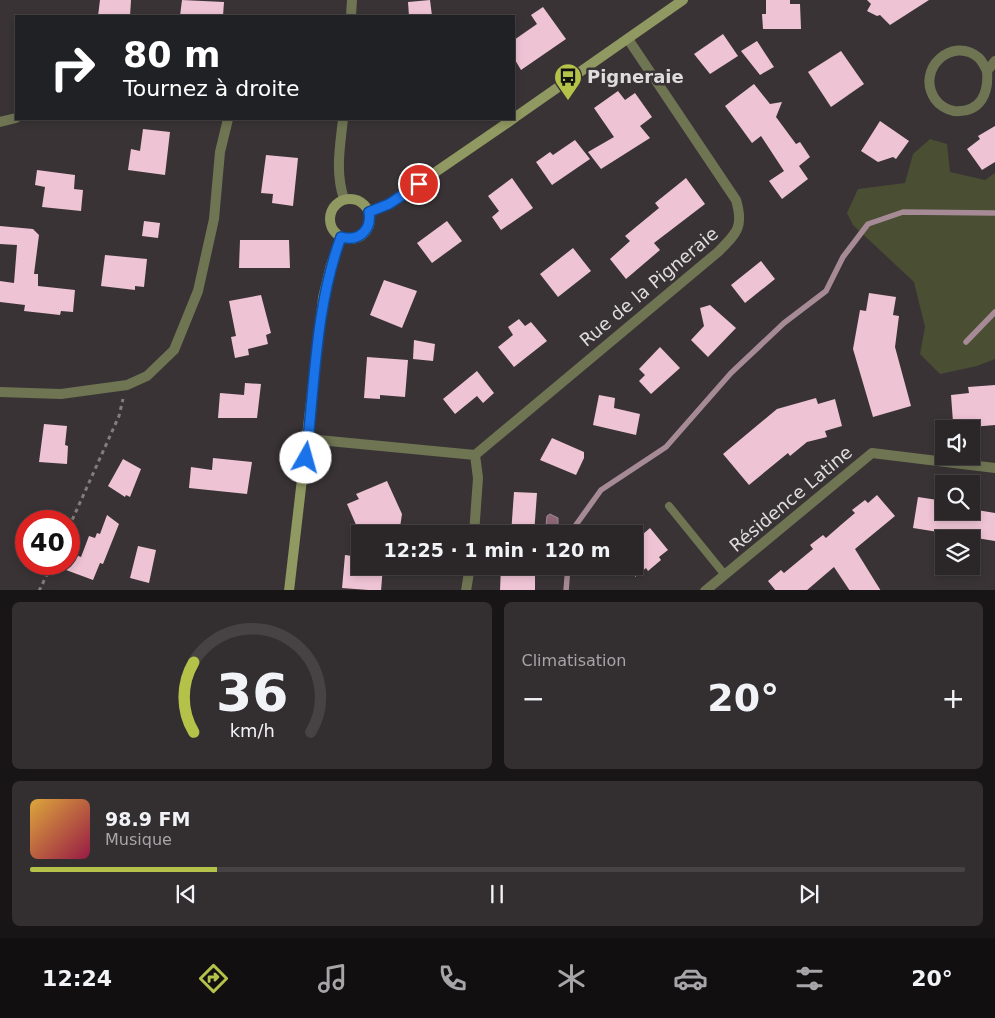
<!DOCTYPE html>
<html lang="fr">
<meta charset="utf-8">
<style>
body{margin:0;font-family:"DejaVu Sans",sans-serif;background:#332e30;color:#f1f3f6;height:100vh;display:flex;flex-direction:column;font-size:19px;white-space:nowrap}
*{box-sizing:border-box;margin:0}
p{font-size:16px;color:#a6a5a8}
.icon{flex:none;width:28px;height:28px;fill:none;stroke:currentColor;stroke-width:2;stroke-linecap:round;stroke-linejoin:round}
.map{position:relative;height:590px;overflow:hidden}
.panel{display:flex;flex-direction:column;gap:12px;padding:12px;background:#181516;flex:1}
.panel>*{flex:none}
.guide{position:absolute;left:15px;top:15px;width:500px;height:105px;border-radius:0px;box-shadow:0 2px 8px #0003,0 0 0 1px #474345;background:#202124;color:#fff;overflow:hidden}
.controls{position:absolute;left:935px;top:420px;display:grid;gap:10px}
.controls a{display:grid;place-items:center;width:45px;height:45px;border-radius:0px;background:#2b2628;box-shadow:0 2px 8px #0003,0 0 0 1px #474345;font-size:25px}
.speed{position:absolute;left:15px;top:510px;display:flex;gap:10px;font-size:25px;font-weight:700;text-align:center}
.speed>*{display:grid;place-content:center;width:65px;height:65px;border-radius:50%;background:#2b2628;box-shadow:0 2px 8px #0003,0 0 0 1px #474345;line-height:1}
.speed .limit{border:8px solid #d22;background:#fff;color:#111}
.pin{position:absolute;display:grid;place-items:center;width:42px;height:42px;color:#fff;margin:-21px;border:2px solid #fff;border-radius:50%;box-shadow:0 1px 5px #0007}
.me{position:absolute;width:55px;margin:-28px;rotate:7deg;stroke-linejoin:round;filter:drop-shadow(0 0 4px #0008)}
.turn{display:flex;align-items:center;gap:18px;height:105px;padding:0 25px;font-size:22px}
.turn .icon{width:65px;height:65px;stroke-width:2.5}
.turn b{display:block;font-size:35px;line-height:42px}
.big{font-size:38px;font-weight:600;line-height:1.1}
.panel .card{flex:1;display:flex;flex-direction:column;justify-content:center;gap:8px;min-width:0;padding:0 18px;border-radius:8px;background:#332e30}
.panel .dial{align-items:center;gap:0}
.dial svg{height:130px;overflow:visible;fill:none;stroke:#474345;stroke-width:7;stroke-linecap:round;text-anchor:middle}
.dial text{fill:#f1f3f6;stroke:none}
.song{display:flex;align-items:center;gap:15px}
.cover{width:60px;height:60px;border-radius:8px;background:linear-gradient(135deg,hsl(40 70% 55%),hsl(340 70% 35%))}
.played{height:5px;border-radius:2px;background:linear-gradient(90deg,#b4c24a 20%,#474345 20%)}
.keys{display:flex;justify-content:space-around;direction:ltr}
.heat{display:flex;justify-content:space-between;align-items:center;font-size:28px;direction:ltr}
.panel .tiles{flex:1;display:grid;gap:12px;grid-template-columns:1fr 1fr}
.card:last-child{grid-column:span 2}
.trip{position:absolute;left:351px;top:525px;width:292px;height:50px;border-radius:0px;background:#2b2628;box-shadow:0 2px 8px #0003,0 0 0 1px #474345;font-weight:600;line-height:50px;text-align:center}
.tab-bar{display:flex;height:80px;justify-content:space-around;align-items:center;background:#110f10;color:#a6a5a8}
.tab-bar .icon{width:35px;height:35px}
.tab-bar .current{color:#b4c24a}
.tab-bar b{font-size:22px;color:#f1f3f6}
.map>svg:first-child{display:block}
.green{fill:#4a4e33}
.water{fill:#8d6776;stroke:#a68a95}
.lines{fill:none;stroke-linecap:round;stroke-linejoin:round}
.stream{stroke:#a68a95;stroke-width:5.5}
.building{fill:#eec3d3}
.path{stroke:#827d7f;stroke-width:3;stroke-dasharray:4 4;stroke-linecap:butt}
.lane{stroke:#6f7553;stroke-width:8}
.street{stroke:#6f7553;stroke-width:10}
.secondary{stroke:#909961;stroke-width:10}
.route-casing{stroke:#114b97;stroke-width:12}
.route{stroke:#1a73e8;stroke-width:9}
.labels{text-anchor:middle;stroke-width:5;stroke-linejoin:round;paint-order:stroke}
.poi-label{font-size:18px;font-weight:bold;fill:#dfdcdd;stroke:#393335;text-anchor:start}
.street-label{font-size:18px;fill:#dfdcdd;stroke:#393335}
</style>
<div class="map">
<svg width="995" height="591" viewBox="0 0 995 591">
<rect width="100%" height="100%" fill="#393335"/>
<path class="green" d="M930,139L947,144L950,172L985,180L995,173V359L977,366L940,374L920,354L925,327L914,282L853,225L847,213L858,189L905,183L913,154Z"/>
<path class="water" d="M550,514L558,518V534H542L546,525L547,516Z"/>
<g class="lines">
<g class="stream">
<path d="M966,342L995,312"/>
<path d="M573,534V529L601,490L666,447L731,373L784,323L826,291L843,257L868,224L903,212L995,213"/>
<path d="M566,591L568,566"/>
</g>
</g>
<g class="building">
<path d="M100,0H131L130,16H98Z"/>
<path d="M182,0L224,2L223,16H180Z"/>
<path d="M430,0L432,16H409L408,2Z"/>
<path d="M766,0H790V4H800L801,29H763L762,14H766Z"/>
<path d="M867,0H929L890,25L880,15L877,16L867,11L871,4Z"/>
<path d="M543,7L566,39L521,70L514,58V40L537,24L531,15Z"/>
<path d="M723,34L738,56L710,74L694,54Z"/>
<path d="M757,41L774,67L760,75L741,51Z"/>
<path d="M841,51L864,84L831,107L808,72Z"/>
<path d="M754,84L770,104L782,102L776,117L796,144L800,142L810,157L799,166L808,179L782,199L769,181L784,171L761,136L752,143L725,106Z"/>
<path d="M618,91L625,100L635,93L652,117L640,126L650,138L601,169L588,152L614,137L594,108Z"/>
<path d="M880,121L909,141L896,159L893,157L878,162L861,151Z"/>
<path d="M995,126V162L982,170L967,149L980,139L978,136Z"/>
<path d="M143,129L170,132L165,175L128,170L131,149L140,151Z"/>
<path d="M575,140L590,159L552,185L536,162L550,152L553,155Z"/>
<path d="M266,155L298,158L293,206L272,203L273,194L261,193Z"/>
<path d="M37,170L75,175L74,189L83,190L81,211L42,207L45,187L35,185Z"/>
<path d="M512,178L533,208L501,230L492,217L499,211L488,196Z"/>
<path d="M686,178L705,204L654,243L660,250L626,279L610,259L630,241L625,236L659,208L655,203Z"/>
<path d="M144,221L160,223L158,238L142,236Z"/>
<path d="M447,221L462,241L432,263L417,243Z"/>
<path d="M0,226L33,229L39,235L34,274H38V286L75,290L73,312L61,311L60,315L24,311L25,305L0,302V281L14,283L17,245L0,244Z"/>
<path d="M240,240H289L290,268H239Z"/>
<path d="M573,248L591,271L558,297L540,274Z"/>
<path d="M105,255L147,259L144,287L135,286V290L101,286Z"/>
<path d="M761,261L775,279L745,303L731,285Z"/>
<path d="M384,280L417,291L402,328L370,315Z"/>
<path d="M869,293L896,297L893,315L899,316L895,347L911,406L873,417L853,349L860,310L866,311Z"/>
<path d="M261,295L271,333L266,335L268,344L248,349L249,355L235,358L231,337L236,336L229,301Z"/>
<path d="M710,305L736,328L708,357L691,340L704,326L700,308Z"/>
<path d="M519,319L525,326L531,322L547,341L514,367L498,347L513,335L508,327Z"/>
<path d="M414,340L435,344L433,361L413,359Z"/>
<path d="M660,347L680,368L651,394L639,381L645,375L639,369Z"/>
<path d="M367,357L408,360L405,397L380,395V399L364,398Z"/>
<path d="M477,371L494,393L483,403L477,396L455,414L443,399Z"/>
<path d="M245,383L261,384L257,418H218L220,393L244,395Z"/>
<path d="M995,385V425L972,427L971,421L953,422L951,395L969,393L968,387Z"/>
<path d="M599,395L615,398L614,408L640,414L636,435L593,425Z"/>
<path d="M816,398L818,404L835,399L842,426L825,431L827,437L807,442L790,456L788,453L749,485L723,454L777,409Z"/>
<path d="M44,424L67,426L65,445L68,446L67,464L39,462Z"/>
<path d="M552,438L584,452V458L576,475L540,460Z"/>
<path d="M213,458L252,462L247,494L189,488L191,467L212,470Z"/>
<path d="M123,459L141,469L130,497L126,495L125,497L108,486Z"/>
<path d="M387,481L402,514L399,534H360L347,504L359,499L356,494Z"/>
<path d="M514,492L537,493L534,534H511Z"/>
<path d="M877,495L895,516L855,549L881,591H850L834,567L806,591H776L768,581L781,570L784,573L813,549L810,545L823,535L826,538L842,524L855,513L852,510L865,500L868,503Z"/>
<path d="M918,497L944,501V511H971V509L995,513V541L913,528Z"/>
<path d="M107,515L119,524L103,564L100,563L93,580L66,570L73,554L81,557L89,536L95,538L97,533L100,534Z"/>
<path d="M650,528L668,550L659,557L661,560L648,571L646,568L635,577V541Z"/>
<path d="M138,546L156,550L149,583L130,578Z"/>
<path d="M345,555L360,557V566H383L381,591L342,588Z"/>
<path d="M501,566H521V575H535V591H500Z"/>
</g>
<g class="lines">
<g class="path">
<path d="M69,527L119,416L123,399"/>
<path d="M39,591L52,564"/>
</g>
<path class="lane" d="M669,506L725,575"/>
<g class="street">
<path d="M351,16L352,0"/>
<path d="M987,71C985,67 982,61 979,58C953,35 915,69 935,99C939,105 947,110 954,111C981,113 989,93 987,71L995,61"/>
<path d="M343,119C340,147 335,172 344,199"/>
<path d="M0,122L16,118"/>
<path d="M0,392L61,394L127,385L147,376L174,350L198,291L214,219L220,152L228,119"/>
<path d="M308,439L475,455L478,478L474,534"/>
<path d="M475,455L718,252C737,233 744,227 736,200L628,39"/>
<path d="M466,591L470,566"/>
<path d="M705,591L872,453L995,468"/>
</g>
<g class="secondary">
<path d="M514,118L683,0"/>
<circle cx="350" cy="219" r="20"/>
<path d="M369,212L389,204L405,193L513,119"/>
<path d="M289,591L323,298L331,265L341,237"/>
</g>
</g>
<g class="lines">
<g class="route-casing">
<path id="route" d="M306,458C315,384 315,308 341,237C359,242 372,230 369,212L389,204L419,184"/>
</g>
<use href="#route" class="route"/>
</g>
<defs>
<g id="bus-pin" transform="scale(1.4375)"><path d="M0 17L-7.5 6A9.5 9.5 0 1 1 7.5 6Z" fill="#b4c24a" stroke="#393335"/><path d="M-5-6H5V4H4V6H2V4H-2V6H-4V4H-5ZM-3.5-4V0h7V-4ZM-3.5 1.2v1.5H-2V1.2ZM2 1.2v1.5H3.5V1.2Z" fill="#111"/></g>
</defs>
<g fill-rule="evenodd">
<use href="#bus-pin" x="568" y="77"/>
</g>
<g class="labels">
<g class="poi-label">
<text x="587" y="83">Pigneraie</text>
</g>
<g class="street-label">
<text transform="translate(649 287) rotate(-40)" y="6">Rue de la Pigneraie</text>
<text transform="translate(791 499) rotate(-40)" y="6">Résidence Latine</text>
</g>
</g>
</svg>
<div class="controls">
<a><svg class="icon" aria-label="sound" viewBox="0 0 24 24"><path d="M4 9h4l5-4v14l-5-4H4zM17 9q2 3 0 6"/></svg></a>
<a><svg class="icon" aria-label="search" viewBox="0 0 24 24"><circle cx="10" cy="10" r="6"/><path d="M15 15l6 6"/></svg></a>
<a><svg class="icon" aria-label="layers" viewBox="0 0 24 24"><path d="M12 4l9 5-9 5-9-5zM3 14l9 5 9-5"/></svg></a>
</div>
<div class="speed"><div class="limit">40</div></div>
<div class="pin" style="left:419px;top:184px;background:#d93025"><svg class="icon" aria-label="arrive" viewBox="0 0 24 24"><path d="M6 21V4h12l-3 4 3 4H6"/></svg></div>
<svg class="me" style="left:306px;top:458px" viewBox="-20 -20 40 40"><circle r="19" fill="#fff"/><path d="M0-13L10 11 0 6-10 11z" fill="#1a73e8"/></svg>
<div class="trip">12:25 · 1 min · 120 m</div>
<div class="guide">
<div class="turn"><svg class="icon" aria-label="right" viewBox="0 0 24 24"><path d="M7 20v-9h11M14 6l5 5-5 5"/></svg><div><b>80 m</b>Tournez à droite</div></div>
</div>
</div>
<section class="panel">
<div class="tiles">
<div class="card dial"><svg viewBox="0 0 100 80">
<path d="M14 69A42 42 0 1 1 86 69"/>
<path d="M14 69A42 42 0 0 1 14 26" stroke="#b4c24a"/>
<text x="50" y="56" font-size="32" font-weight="700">36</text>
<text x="50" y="72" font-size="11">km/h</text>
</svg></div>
<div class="card"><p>Climatisation</p>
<div class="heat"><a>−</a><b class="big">20°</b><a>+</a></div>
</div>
<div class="card">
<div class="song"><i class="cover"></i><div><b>98.9 FM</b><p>Musique</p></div></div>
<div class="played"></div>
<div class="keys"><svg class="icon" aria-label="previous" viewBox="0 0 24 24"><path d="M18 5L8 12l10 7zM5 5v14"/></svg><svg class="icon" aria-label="pause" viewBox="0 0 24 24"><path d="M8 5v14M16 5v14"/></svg><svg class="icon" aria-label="next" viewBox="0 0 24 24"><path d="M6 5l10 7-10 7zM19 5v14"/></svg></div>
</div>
</div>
</section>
<nav class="tab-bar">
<b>12:24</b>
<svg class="icon current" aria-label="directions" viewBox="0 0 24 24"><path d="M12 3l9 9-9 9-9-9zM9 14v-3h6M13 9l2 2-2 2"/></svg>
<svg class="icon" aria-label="music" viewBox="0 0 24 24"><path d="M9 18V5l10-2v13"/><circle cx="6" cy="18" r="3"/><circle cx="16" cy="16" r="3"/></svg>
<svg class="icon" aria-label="phone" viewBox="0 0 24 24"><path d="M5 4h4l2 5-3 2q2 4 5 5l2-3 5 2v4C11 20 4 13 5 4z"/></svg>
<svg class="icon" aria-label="climate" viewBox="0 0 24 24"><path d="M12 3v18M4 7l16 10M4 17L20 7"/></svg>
<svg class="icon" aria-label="car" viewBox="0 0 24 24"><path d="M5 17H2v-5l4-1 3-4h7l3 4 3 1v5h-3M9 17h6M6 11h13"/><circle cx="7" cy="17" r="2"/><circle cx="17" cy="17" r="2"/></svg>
<svg class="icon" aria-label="filters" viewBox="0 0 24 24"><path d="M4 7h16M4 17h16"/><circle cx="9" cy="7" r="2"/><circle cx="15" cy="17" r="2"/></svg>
<b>20°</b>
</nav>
